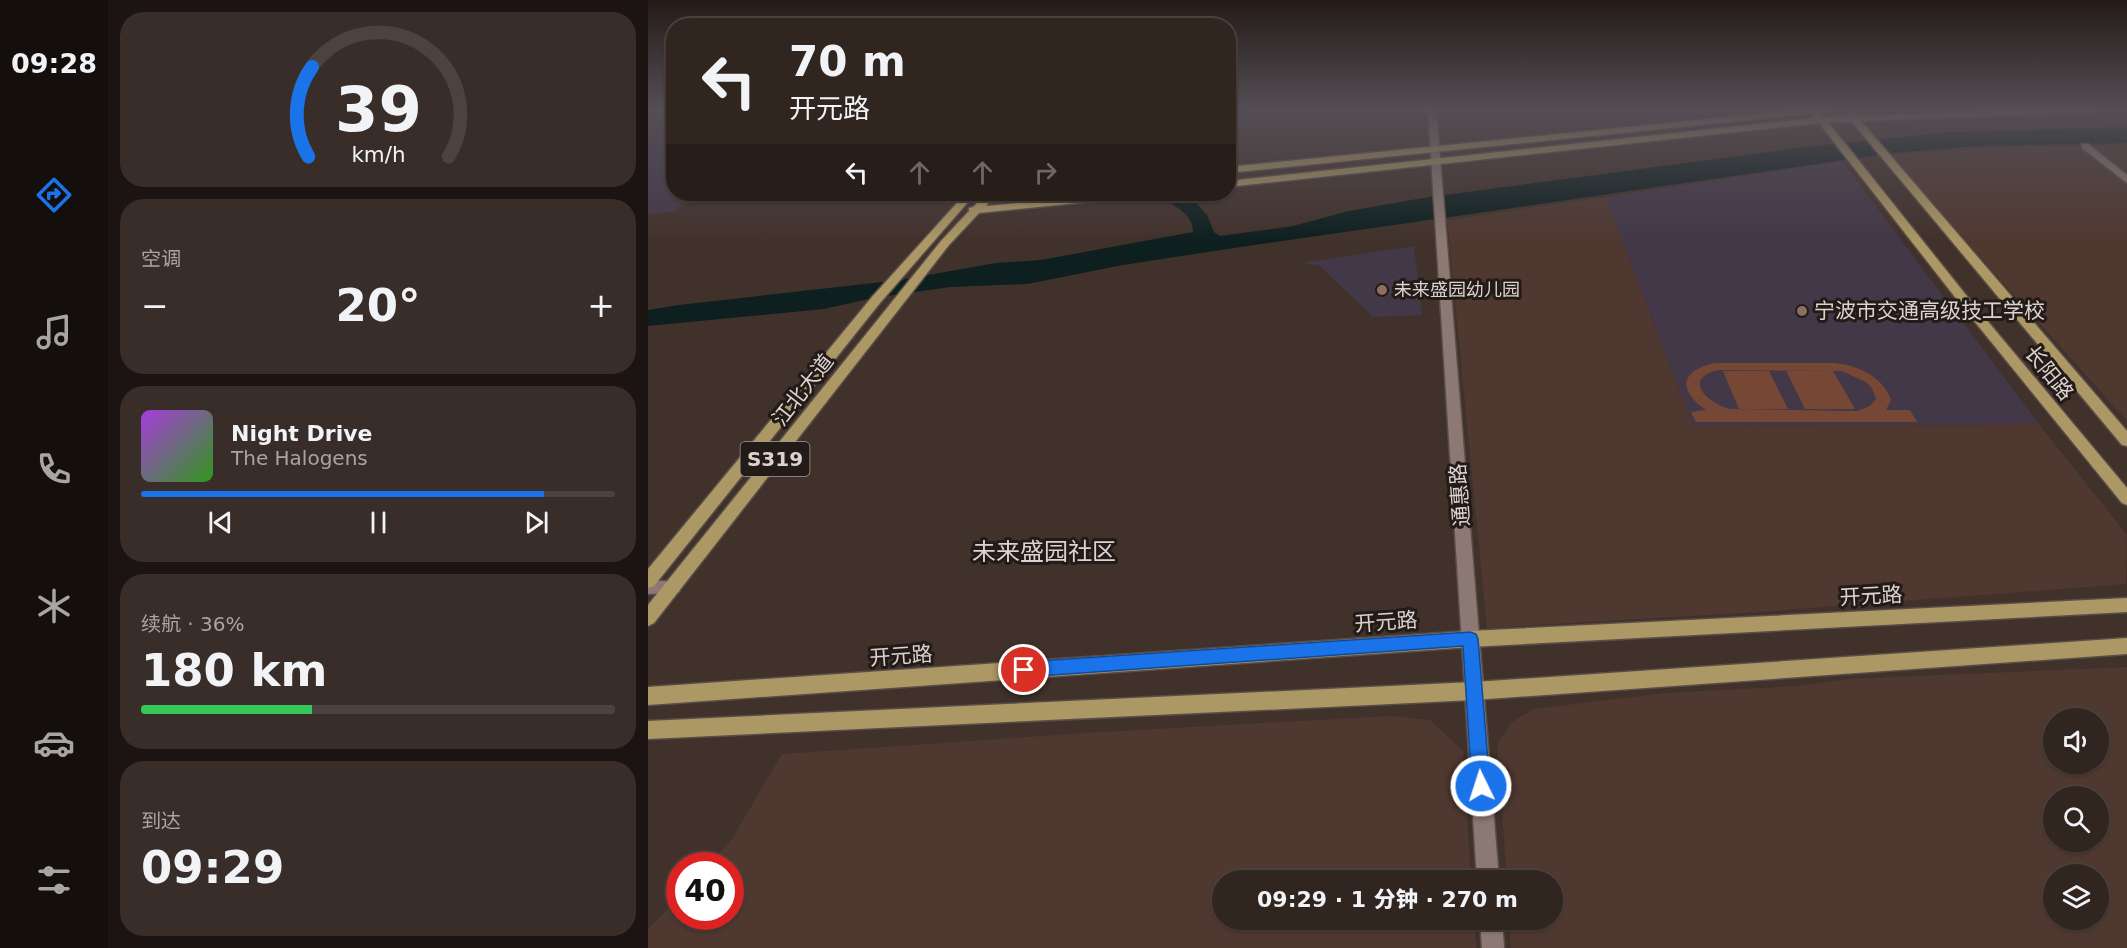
<!DOCTYPE html>
<html lang="zh">
<meta charset="utf-8">
<style>
body{margin:0;font-family:"DejaVu Sans","Noto Sans SC",sans-serif;background:#392d29;color:#f1f3f6;height:100vh;display:flex;flex-direction:column;font-size:22px;white-space:nowrap}
*{box-sizing:border-box;margin:0}
p{font-size:20px;color:#a8a5a5}
.icon{flex:none;width:33px;height:33px;fill:none;stroke:currentColor;stroke-width:2;stroke-linecap:round;stroke-linejoin:round}
.map{position:relative;flex:1;overflow:hidden}
.side{display:flex;flex-direction:column;gap:12px;padding:12px;background:#1b1412;width:540px}
.side>*{flex:none}
.guide{position:absolute;left:18px;top:18px;width:570px;height:183px;border-radius:24px;box-shadow:0 2px 4px #0004,0 0 0 2px #4c423e;background:#312520;color:#f1f3f6;overflow:hidden}
.tools{position:absolute;left:1395px;top:708px;display:grid;gap:12px}
.tools a{display:grid;place-items:center;width:66px;height:66px;border-radius:50%;background:#312520;box-shadow:0 2px 4px #0004,0 0 0 2px #4c423e;font-size:30px}
.speed{position:absolute;left:18px;top:852px;display:flex;gap:12px;font-size:30px;font-weight:700;text-align:center}
.speed>*{display:grid;place-content:center;width:78px;height:78px;border-radius:50%;background:#312520;box-shadow:0 2px 4px #0004,0 0 0 2px #4c423e;line-height:1}
.speed .limit{border:9px solid #d22;background:#fff;color:#111}
.pin{position:absolute;display:grid;place-items:center;width:51px;height:51px;color:#fff;margin:-26px;border:3px solid #fff;border-radius:50%;box-shadow:0 2px 6px #0007}
.me{position:absolute;width:66px;margin:-33px;rotate:356deg;stroke-linejoin:round;filter:drop-shadow(0 0 4px #0008)}
.turn{display:flex;align-items:center;gap:21px;height:126px;padding:0 24px;font-size:27px}
.turn .icon{width:78px;height:78px;stroke-width:2.5}
.turn b{display:block;font-size:42px;line-height:51px}
.lanes{display:flex;align-items:center;height:57px;padding:0 24px;background:#0003;justify-content:center;gap:30px;direction:ltr}
.lanes .off{opacity:.35}
.big{font-size:45px;font-weight:800;line-height:1.1}
.side .card{flex:1;display:flex;flex-direction:column;justify-content:center;gap:9px;min-width:0;padding:0 21px;border-radius:24px;background:#392d29}
.side .dial{align-items:center;gap:0}
.dial svg{height:156px;overflow:visible;fill:none;stroke:#4c423e;stroke-width:7;stroke-linecap:round;text-anchor:middle}
.dial text{fill:#f1f3f6;stroke:none}
.song{display:flex;align-items:center;gap:18px}
.cover{width:72px;height:72px;border-radius:9px;background:linear-gradient(135deg,hsl(280 70% 55%),hsl(110 70% 35%))}
.played{height:6px;border-radius:3px;background:linear-gradient(90deg,#1a73e8 85%,#4c423e 85%)}
.keys{display:flex;justify-content:space-around;direction:ltr}
.heat{display:flex;justify-content:space-between;align-items:center;font-size:33px;direction:ltr}
.charge{height:9px;border-radius:4px;background:linear-gradient(90deg,#34c759 36%,#4c423e 0)}
.trip{position:absolute;left:564px;top:870px;width:351px;height:60px;border-radius:30px;background:#312520;box-shadow:0 2px 4px #0004,0 0 0 2px #4c423e;font-weight:800;line-height:60px;text-align:center}
main{display:flex;flex:1;min-height:0}
.menu{display:flex;flex-direction:column;width:108px;justify-content:space-around;align-items:center;background:#140f0d;color:#a8a5a5}
.menu .icon{width:42px;height:42px}
.menu .selected{color:#1a73e8}
.menu b{font-size:27px;color:#f1f3f6}
.map>svg:first-child{display:block}
.built{fill:#4f3830;fill-rule:evenodd}
.education{fill:#433848}
.green{fill:#774736;fill-rule:evenodd}
.water{fill:#0d1f1f}
.lines{fill:none;stroke-linecap:round;stroke-linejoin:round}
.minor-casing{stroke:#5a4d48;stroke-width:3}
.major-casing{stroke:#5a4d48;stroke-width:3}
.minor{fill:#8c7973;fill-rule:evenodd}
.major{fill:#ac9865;fill-rule:evenodd}
.route{fill:#1a73e8;stroke:#114b97;stroke-width:1.5}
.education-dot{fill:#8d6e63;stroke:#221b18;stroke-width:2}
.labels{text-anchor:middle;stroke-width:6;stroke-linejoin:round;paint-order:stroke}
.far-poi-label{font-size:18px;fill:#ddd2ce;stroke:#221b18;text-anchor:start}
.shield{fill:#221b18;stroke:#a59b97;stroke-width:1.5}
.shield-label{font-size:20px;font-weight:bold;fill:#ddd2ce}
.poi-label{font-size:21px;fill:#ddd2ce;stroke:#221b18;text-anchor:start}
.street-label{font-size:21px;fill:#ddd2ce;stroke:#221b18}
.quarter-label{font-size:24px;fill:#ddd2ce;stroke:#221b18}
</style>
<main>
<nav class="menu">
<b>09:28</b>
<svg class="icon selected" aria-label="directions" viewBox="0 0 24 24"><path d="M12 3l9 9-9 9-9-9zM9 14v-3h6M13 9l2 2-2 2"/></svg>
<svg class="icon" aria-label="music" viewBox="0 0 24 24"><path d="M9 18V5l10-2v13"/><circle cx="6" cy="18" r="3"/><circle cx="16" cy="16" r="3"/></svg>
<svg class="icon" aria-label="phone" viewBox="0 0 24 24"><path d="M5 4h4l2 5-3 2q2 4 5 5l2-3 5 2v4C11 20 4 13 5 4z"/></svg>
<svg class="icon" aria-label="climate" viewBox="0 0 24 24"><path d="M12 3v18M4 7l16 10M4 17L20 7"/></svg>
<svg class="icon" aria-label="car" viewBox="0 0 24 24"><path d="M5 17H2v-5l4-1 3-4h7l3 4 3 1v5h-3M9 17h6M6 11h13"/><circle cx="7" cy="17" r="2"/><circle cx="17" cy="17" r="2"/></svg>
<svg class="icon" aria-label="filters" viewBox="0 0 24 24"><path d="M4 7h16M4 17h16"/><circle cx="9" cy="7" r="2"/><circle cx="15" cy="17" r="2"/></svg>
</nav>
<section class="side">
<div class="card dial"><svg viewBox="0 0 100 80">
<path d="M14 69A42 42 0 1 1 86 69"/>
<path d="M14 69A42 42 0 0 1 16 23" stroke="#1a73e8"/>
<text x="50" y="56" font-size="32" font-weight="700">39</text>
<text x="50" y="72" font-size="11">km/h</text>
</svg></div>
<div class="card"><p>空调</p>
<div class="heat"><a>−</a><b class="big">20°</b><a>+</a></div>
</div>
<div class="card">
<div class="song"><i class="cover"></i><div><b>Night Drive</b><p>The Halogens</p></div></div>
<div class="played"></div>
<div class="keys"><svg class="icon" aria-label="previous" viewBox="0 0 24 24"><path d="M18 5L8 12l10 7zM5 5v14"/></svg><svg class="icon" aria-label="pause" viewBox="0 0 24 24"><path d="M8 5v14M16 5v14"/></svg><svg class="icon" aria-label="next" viewBox="0 0 24 24"><path d="M6 5l10 7-10 7zM19 5v14"/></svg></div>
</div>
<div class="card"><p>续航 · 36%</p><b class="big">180 km</b><div class="charge"></div></div>
<div class="card"><p>到达</p><b class="big">09:29</b></div>
</section>
<div class="map">
<svg width="1479" height="948" viewBox="0 0 1479 948">
<rect width="100%" height="100%" fill="#41312b"/>
<g class="built">
<path d="M1479,145V176L1441,146Z"/>
<path d="M1433,146L1479,184V421L1241,155L1356,147Z"/>
<path d="M958,197L1045,426L1391,424L1479,535L1478,584L1111,612L839,628L799,220Z"/>
<path d="M1479,667V948H863L861,920H904V880H859L849,743L864,722L886,709L1017,693L1153,686L1198,679ZM1406,718H1450V764H1406ZM1406,796H1450V842H1406ZM1406,874H1450V920H1406Z"/>
<path d="M742,716L782,720L815,751L823,880H574V920H826L828,948H0V929L31,898L32,916H82V866L61,865L84,839L134,754L452,732Z"/>
</g>
<g class="education">
<path d="M0,109H25L26,194H42L26,212L0,214Z"/>
<path d="M1194,161L1391,424L1045,426L958,197Z"/>
<path d="M766,246L774,315L725,317L671,265L652,263Z"/>
</g>
<g class="green">
<path d="M1066,363H1184C1207,364 1235,376 1243,400L1238,410H1262L1269,422H1048L1043,412L1058,410C1031,391 1030,372 1066,363ZM1071,370L1194,371L1218,382L1224,388L1228,399L1222,406L1209,411L1082,409C1059,403 1033,378 1071,370Z"/>
<path d="M1075,371H1121L1140,409H1091Z"/>
<path d="M1138,371H1185L1207,409H1157Z"/>
</g>
<path class="water" d="M1479,127V143L1329,146L1245,153L586,248L475,265L379,284L302,287L225,298L176,309L0,326V310L31,305L252,280L348,263L393,260L545,232C546,212 520,203 507,194H540L559,215L566,232L572,236L645,226L701,211L781,197L1166,146L1303,132Z"/>
<g class="lines">
<g class="minor-casing">
<g id="minor">
<path d="M780,109H788L851,880H829Z"/>
<path d="M1434,144H1440L1479,175V183L1434,148Z"/>
<path d="M0,580L31,582L33,587L31,592L0,594Z"/>
<path d="M832,920H854L856,948H834Z"/>
</g>
</g>
<g class="major-casing">
<g id="major">
<path d="M1160,109H1191L1170,113L1176,117L1199,116L1198,114L1202,111L1208,116L1382,109H1453L1449,112L1213,121L1479,431V446L1474,445L1204,122H1180L1322,300L1479,488V505L1474,503L1314,306L1171,123L580,187V181L1167,118L1166,116L1170,113L580,173V167Z"/>
<path d="M317,194H327L232,303L6,586L0,588V569L224,297Z"/>
<path d="M338,194H348L338,206L463,194H495L490,197L331,213L301,245L6,623L0,626V605L293,241L321,211V208L325,207Z"/>
<path d="M1479,598V612L822,647L0,705V687L822,631Z"/>
<path d="M1479,638V654L826,700L0,739V721L826,682Z"/>
</g>
</g>
<use href="#minor" class="minor"/>
<use href="#major" class="major"/>
</g>
<linearGradient id="sky" x2="0" y2="1"><stop stop-color="#241b18"/><stop offset="0.45" stop-color="#544e55"/><stop offset="1" stop-color="#544e55" stop-opacity="0"/></linearGradient>
<rect width="1479" height="242" fill="url(#sky)"/>
<path class="route" d="M822,632L828,634L830,639L842,786L839,792L833,795L826,792L824,786L815,646L376,677L370,675L368,670L370,664L376,662Z"/>
<g class="education-dot">
<circle cx="734" cy="290" r="6"/>
<circle cx="1154" cy="311" r="6"/>
</g>
<g class="labels">
<g class="far-poi-label">
<text x="746" y="296">未来盛园幼儿园</text>
</g>
<rect class="shield" x="92.5" y="442" width="69" height="34" rx="4.5"/>
<g class="shield-label">
<text x="127" y="466">S319</text>
</g>
<g class="poi-label">
<text x="1166" y="318">宁波市交通高级技工学校</text>
</g>
<g class="street-label">
<text transform="translate(1401 373) rotate(51)" y="7">长阳路</text>
<text transform="translate(155 390) rotate(-52)" y="7">江北大道</text>
<text transform="translate(812 495) rotate(-94)" y="7">通惠路</text>
<text transform="translate(1223 596) rotate(-3)" y="7">开元路</text>
<text transform="translate(738 622) rotate(-4)" y="7">开元路</text>
<text transform="translate(253 656) rotate(-4)" y="7">开元路</text>
</g>
<g class="quarter-label">
<text x="396" y="560">未来盛园社区</text>
</g>
</g>
</svg>
<div class="tools">
<a><svg class="icon" aria-label="sound" viewBox="0 0 24 24"><path d="M4 9h4l5-4v14l-5-4H4zM17 9q2 3 0 6"/></svg></a>
<a><svg class="icon" aria-label="search" viewBox="0 0 24 24"><circle cx="10" cy="10" r="6"/><path d="M15 15l6 6"/></svg></a>
<a><svg class="icon" aria-label="layers" viewBox="0 0 24 24"><path d="M12 4l9 5-9 5-9-5zM3 14l9 5 9-5"/></svg></a>
</div>
<div class="speed"><div class="limit">40</div></div>
<div class="pin" style="left:376px;top:670px;background:#d93025"><svg class="icon" aria-label="arrive" viewBox="0 0 24 24"><path d="M6 21V4h12l-3 4 3 4H6"/></svg></div>
<svg class="me" style="left:833px;top:786px" viewBox="-20 -20 40 40"><circle r="17" fill="#1a73e8" stroke="#fff" stroke-width="3"/><path d="M0-11L8 9 0 5-8 9z" fill="#fff"/></svg>
<div class="trip">09:29 · 1 分钟 · 270 m</div>
<div class="guide">
<div class="turn"><svg class="icon" aria-label="left" viewBox="0 0 24 24"><path d="M17 20v-9H6M10 6l-5 5 5 5"/></svg><div><b>70 m</b>开元路</div></div>
<div class="lanes"><svg class="icon" aria-label="left" viewBox="0 0 24 24"><path d="M17 20v-9H6M10 6l-5 5 5 5"/></svg><svg class="icon off" aria-label="ahead" viewBox="0 0 24 24"><path d="M12 20V5M6 11l6-6 6 6"/></svg><svg class="icon off" aria-label="ahead" viewBox="0 0 24 24"><path d="M12 20V5M6 11l6-6 6 6"/></svg><svg class="icon off" aria-label="right" viewBox="0 0 24 24"><path d="M7 20v-9h11M14 6l5 5-5 5"/></svg></div>
</div>
</div>
</main>
